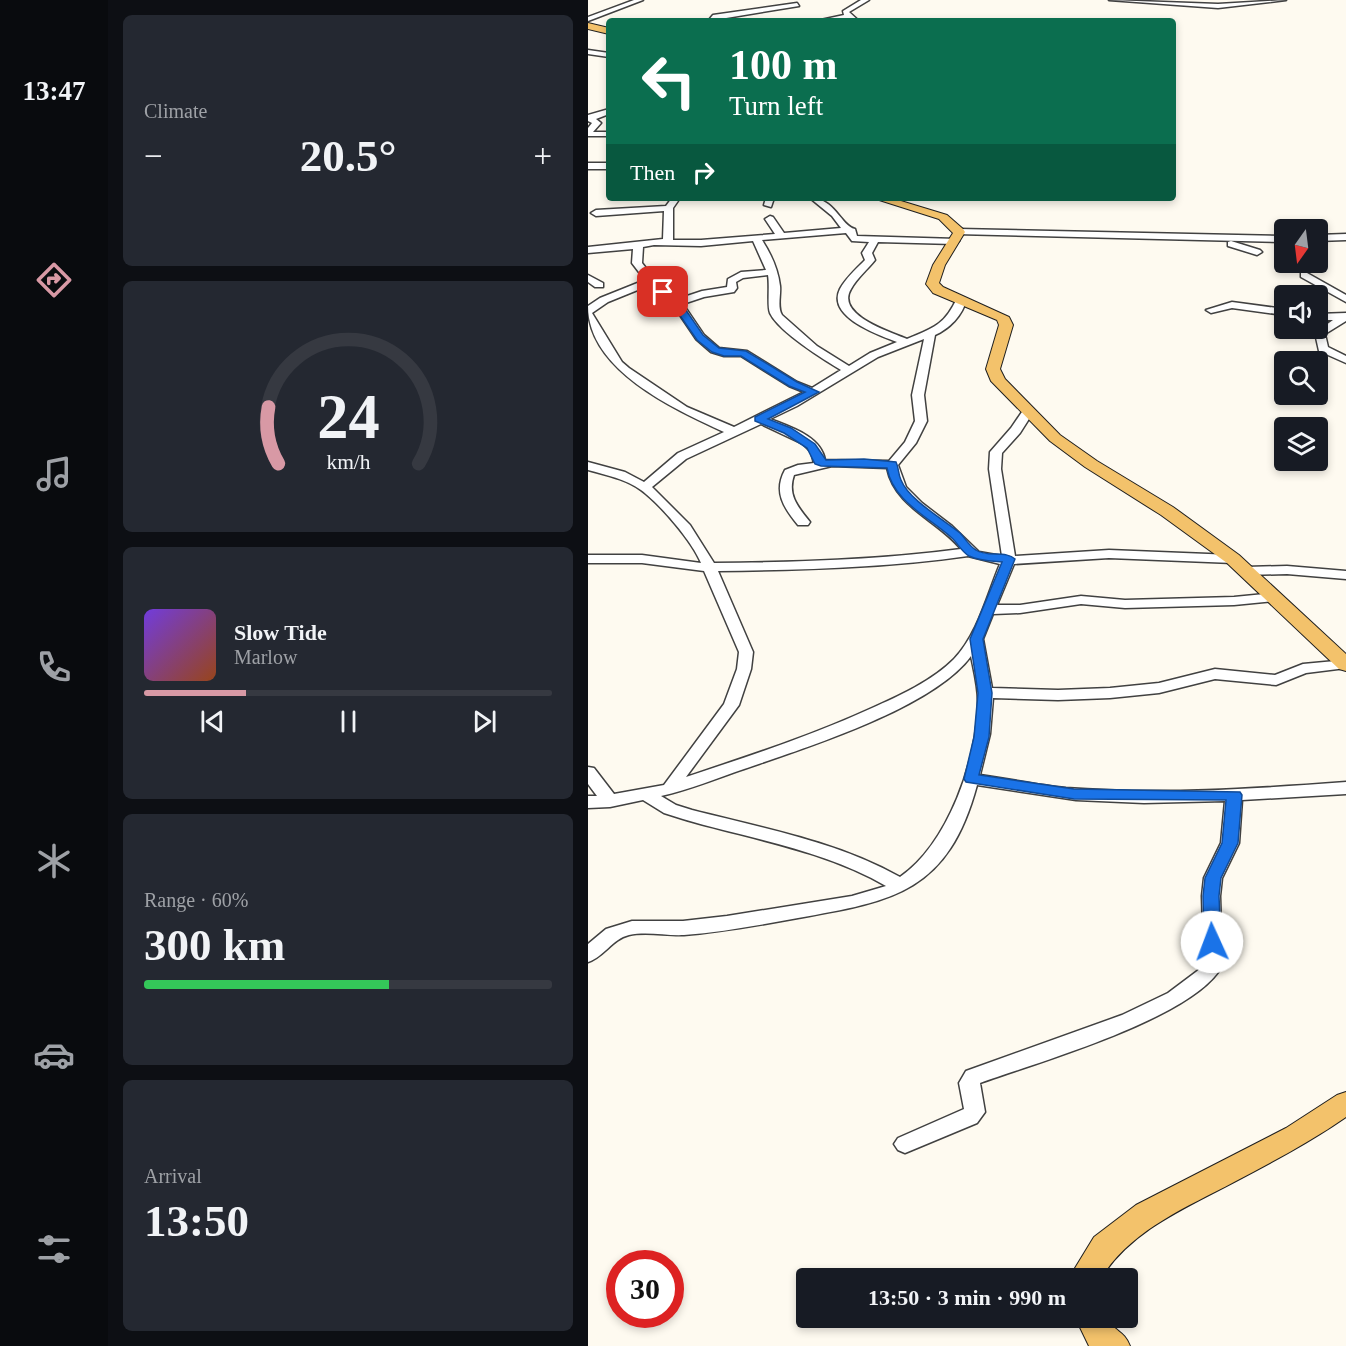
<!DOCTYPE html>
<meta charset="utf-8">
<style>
body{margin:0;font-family:"Times New Roman",serif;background:#242831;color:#f1f3f6;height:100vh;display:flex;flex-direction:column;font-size:22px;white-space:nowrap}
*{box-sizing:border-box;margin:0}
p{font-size:20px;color:#9ea1a6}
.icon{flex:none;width:33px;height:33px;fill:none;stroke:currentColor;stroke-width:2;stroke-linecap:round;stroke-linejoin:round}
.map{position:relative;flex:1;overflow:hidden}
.drawer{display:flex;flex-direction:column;gap:15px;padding:15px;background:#0d0f14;width:480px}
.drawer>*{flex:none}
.banner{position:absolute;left:18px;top:18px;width:570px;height:183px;border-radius:6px;box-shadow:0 3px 9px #0003;background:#0b6e4f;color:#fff;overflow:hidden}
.needle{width:39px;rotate:194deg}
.controls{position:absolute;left:686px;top:219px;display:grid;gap:12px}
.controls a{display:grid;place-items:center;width:54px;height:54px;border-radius:6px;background:#171b24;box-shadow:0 3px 9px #0003;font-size:30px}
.speed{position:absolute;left:18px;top:1250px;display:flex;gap:12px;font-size:30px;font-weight:700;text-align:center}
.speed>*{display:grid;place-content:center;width:78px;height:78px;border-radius:50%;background:#171b24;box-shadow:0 3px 9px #0003;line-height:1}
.speed .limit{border:9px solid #d22;background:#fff;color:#111}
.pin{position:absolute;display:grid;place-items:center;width:51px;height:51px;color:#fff;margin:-26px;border-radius:12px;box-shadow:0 3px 9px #0006}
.me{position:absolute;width:66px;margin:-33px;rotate:358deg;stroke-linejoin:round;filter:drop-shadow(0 0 4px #0008)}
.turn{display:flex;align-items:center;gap:21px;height:126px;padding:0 24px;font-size:27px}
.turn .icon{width:78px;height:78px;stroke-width:2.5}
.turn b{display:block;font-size:42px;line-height:51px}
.then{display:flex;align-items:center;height:57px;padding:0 24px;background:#0003;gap:12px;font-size:22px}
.big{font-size:45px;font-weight:600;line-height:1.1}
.drawer .tile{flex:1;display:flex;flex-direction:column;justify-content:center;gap:9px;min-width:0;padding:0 21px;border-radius:9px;background:#242831}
.drawer .dial{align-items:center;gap:0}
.dial svg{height:156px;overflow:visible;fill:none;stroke:#363941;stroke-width:7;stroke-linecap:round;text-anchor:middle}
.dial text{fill:#f1f3f6;stroke:none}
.song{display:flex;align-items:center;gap:18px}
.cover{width:72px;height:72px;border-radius:9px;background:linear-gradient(135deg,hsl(260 70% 55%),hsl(20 70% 35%))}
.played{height:6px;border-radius:3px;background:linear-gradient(90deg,#d899a5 25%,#363941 25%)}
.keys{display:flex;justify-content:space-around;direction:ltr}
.heat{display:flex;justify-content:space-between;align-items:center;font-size:33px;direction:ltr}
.charge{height:9px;border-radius:4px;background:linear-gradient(90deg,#34c759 60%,#363941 0)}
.trip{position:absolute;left:208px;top:1268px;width:342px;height:60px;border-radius:6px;background:#171b24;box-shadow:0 3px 9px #0003;font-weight:600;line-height:60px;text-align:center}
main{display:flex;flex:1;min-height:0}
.dock{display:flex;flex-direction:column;width:108px;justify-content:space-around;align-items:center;background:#090b0e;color:#9ea1a6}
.dock .icon{width:42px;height:42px}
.dock .active{color:#d899a5}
.dock b{font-size:27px;color:#f1f3f6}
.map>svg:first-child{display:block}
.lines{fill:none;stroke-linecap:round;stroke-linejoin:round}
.minor-casing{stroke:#414141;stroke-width:3}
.major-casing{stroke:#1f1f1f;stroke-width:2}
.minor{fill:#fff;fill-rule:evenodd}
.major{fill:#f3c26b;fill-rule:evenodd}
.route{fill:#1a73e8;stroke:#114b97;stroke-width:1.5}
</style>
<main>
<nav class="dock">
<b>13:47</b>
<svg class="icon active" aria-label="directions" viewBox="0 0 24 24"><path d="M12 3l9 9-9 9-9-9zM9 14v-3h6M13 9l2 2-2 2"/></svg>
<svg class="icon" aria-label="music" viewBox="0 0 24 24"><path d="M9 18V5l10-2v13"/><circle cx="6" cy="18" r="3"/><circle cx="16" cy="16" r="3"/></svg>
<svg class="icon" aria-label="phone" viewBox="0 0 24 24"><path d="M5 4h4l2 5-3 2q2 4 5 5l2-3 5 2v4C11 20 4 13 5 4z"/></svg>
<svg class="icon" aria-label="climate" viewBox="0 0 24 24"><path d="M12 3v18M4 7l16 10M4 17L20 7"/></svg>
<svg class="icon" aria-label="car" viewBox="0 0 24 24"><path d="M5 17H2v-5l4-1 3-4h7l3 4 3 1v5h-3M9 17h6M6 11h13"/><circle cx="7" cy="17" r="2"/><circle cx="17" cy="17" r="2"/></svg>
<svg class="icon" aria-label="filters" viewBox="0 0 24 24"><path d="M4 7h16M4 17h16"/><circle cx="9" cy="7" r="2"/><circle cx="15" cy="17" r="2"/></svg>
</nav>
<section class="drawer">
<div class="tile"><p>Climate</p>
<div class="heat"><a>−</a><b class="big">20.5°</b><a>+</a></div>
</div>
<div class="tile dial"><svg viewBox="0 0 100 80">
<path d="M14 69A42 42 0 1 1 86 69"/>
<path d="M14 69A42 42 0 0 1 9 40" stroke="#d899a5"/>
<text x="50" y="56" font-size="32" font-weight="700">24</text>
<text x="50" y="72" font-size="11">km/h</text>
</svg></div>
<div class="tile">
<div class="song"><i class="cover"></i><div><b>Slow Tide</b><p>Marlow</p></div></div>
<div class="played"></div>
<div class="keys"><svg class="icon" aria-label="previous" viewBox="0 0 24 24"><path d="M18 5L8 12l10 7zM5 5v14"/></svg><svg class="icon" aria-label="pause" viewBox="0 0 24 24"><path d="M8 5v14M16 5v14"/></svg><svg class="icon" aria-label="next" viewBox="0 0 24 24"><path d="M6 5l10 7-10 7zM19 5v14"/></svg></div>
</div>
<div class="tile"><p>Range · 60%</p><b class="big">300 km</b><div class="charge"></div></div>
<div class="tile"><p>Arrival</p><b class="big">13:50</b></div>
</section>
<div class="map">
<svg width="758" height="1346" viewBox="0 0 758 1346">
<rect width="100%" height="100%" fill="#fefaf0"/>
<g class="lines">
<g class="minor-casing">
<g id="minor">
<path d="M46,0H55L0,21V17Z"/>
<path d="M273,0H281L261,12L271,21H264L260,18L228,21L256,15L255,11Z"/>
<path d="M521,0L630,4L698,0L630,8Z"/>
<path d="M209,3L211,6L120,21L125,15Z"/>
<path d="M0,50L21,53V57L0,54Z"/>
<path d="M21,109V114L8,119L13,123L5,132H21V136H0V128L4,123L0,121V115Z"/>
<rect x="0" y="163" width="21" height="6"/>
<path d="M84,198H92L85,208V240H113L187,234L177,219L182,216L185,217L196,233L253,228L244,216L222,198C247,198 253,226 267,229L269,236L369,239L371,241L366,244L290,242L284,253L287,260C279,270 269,278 263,289C247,315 303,332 319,339C345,328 357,325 369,298L378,300C375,315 361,329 347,335L336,395L339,421L328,443L310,465L318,487L334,503L364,526L391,552L414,556L401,469L402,452L423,428L436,409L440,408L446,411L432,433L414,453L413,469L427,556L521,550L645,555L652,559L645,563L521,558L426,564L409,605H432L493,596L537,600L646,597L686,593L693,597L686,601L646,605L537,608L493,604L432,613L405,614L395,639L404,688L470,690L522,688L571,683L627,669L687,675L715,664L758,660V668L718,673L688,685L627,679L571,693L522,698L470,700L405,698L402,734L392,775C421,779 449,785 478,788C572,795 665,789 758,782V794L654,800L651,843L634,878L632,896L634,966C606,1018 450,1062 392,1083L397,1112L389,1123L317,1153L310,1150L306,1144L310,1138L376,1109L371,1083L378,1071L534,1015L580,993L612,969L616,964L614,896L616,878L633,843L637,801L556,803L488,800L389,785C360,892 306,901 210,918C172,925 134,932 96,935C78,936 59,931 41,935C24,939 16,957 0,962V944L18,929L44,921H95L139,916L264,896L298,886C236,850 163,839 95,819L76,813L55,800L22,807L0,808V796H9L0,784V767L6,768L26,794L76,785L136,704L149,669L151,652L116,571L54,563H0V555H54L113,563C104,541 72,504 53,490C38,479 18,475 0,470V462L37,472L56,482L90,453L136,432C86,409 0,370 0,306L12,298L57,280L44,263L45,249L0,253V247L75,239L76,211L8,216L3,213L8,210L78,206ZM258,233L264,241L281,242L274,253L277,260C269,268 257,279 252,289C238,317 291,335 309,342L282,353L261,366L229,346L194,315C189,307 193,295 192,286C190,269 183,254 174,240ZM165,241L178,270L153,272L140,279L139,287L114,291L90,299L66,283L68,281L54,263L55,247L66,245L113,246ZM180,275C182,286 179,306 182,313C191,332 235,359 253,370L224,388L209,382L159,351L131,348L116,335L95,304L116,297L146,292L149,288L148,282L155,278ZM57,287L85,305L108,339L123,352L136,356H153L201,386L216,392L146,427L99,407L41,368L34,362L4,313L20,302ZM336,339L324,395L327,421L317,442L301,461L237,460C233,436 202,427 182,419L209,406L290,357ZM173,424L215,444L223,452L226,463L210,465L197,470C185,492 196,508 210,525H220L222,522C210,507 199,495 206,475L244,466L299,468C307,508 350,520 373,549C291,560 208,562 126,563L102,525L64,487L98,459ZM380,556L412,564C399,595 390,634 366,659C344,681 311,696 284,708C223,736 161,756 98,777L151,705L163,669L165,652L130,571C213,570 297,568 380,556ZM383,656C386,671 390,686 390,701C390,759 360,844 312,877C248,841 174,828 104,810L88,805L73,796C101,790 129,778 156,769C217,748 345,708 383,656Z"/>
<path d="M178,198H186L183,207L176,205Z"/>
<path d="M371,229L696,236V242L368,234V230Z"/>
<path d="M758,234V240L729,241V235Z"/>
<path d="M643,241L672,250L674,252L669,255L640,246V242Z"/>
<path d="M713,273H719L758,295V302L713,277Z"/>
<path d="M0,275L15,283V287H7L0,282Z"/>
<path d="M644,302L696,309V315L644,308L623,313L618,310Z"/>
<path d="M758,313V321L737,334L740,347L758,356V363L731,351L727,333L745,320H729V314Z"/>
<path d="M699,566L758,571V579L699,574L658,575L651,571L658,567Z"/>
</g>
</g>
<g class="major-casing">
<g id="major">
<path d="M0,23L21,28V34L0,29Z"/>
<path d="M285,198H303L359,215L375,229L377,232L357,265L351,283L355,287L421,317L425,325L412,369L417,379L472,435L509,461L585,507L651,555L758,654V671L751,669L639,563L573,515L497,467L462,441L403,381L398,369L411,325L409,320L345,293L338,284L345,265L365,233L351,219Z"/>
<path d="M758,1092V1117C722,1142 684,1162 646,1182C597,1208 543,1230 513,1278H481L506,1237L548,1205L698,1128L749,1095Z"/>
<path d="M487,1317H518C526,1332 536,1330 542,1346H501Z"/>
</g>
</g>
<use href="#minor" class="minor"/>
<use href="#major" class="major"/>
</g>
<path class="route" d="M71,290H78L91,300L115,335L131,348L158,351L209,382L231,392L180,419L203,428L227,444L238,460L276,459L308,462C311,468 310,474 313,480C321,500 355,519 372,533C377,538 381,546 388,550C399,558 418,550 427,559L395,639L404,693L401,737L391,775L486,789L652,792L654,795L650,843L633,878L631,896L633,942L630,947L624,949L618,947L616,942L615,896L617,878L634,843L638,800L486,799L378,782L376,779L386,737L390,693L382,639L414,562C402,561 392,561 381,556C374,552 370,544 365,539C341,517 305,502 299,468L233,466L227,464L219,448L196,433L167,421V417L217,392L201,386L153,356H136L124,352L109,340L84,304L71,294Z"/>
</svg>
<div class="controls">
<a><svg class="needle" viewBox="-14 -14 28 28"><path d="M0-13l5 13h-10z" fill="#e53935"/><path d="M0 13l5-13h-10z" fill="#9ea1a6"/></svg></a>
<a><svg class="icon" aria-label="sound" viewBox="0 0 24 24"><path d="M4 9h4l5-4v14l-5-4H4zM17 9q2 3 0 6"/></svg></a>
<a><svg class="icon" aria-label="search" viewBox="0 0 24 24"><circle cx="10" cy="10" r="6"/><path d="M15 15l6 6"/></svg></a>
<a><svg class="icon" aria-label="layers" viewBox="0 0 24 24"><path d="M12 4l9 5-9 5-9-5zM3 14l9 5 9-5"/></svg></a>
</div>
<div class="speed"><div class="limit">30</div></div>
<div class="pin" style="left:75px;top:292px;background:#d93025"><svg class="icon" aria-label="arrive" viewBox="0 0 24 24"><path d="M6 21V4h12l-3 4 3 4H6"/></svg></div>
<svg class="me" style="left:624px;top:942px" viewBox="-20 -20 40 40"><circle r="19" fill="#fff"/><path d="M0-13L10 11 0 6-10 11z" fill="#1a73e8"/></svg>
<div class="trip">13:50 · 3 min · 990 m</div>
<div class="banner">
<div class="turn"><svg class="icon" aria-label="left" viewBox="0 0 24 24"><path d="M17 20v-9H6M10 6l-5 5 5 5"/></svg><div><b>100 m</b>Turn left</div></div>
<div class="then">Then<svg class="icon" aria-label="right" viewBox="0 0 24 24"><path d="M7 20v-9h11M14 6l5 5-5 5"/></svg></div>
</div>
</div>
</main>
